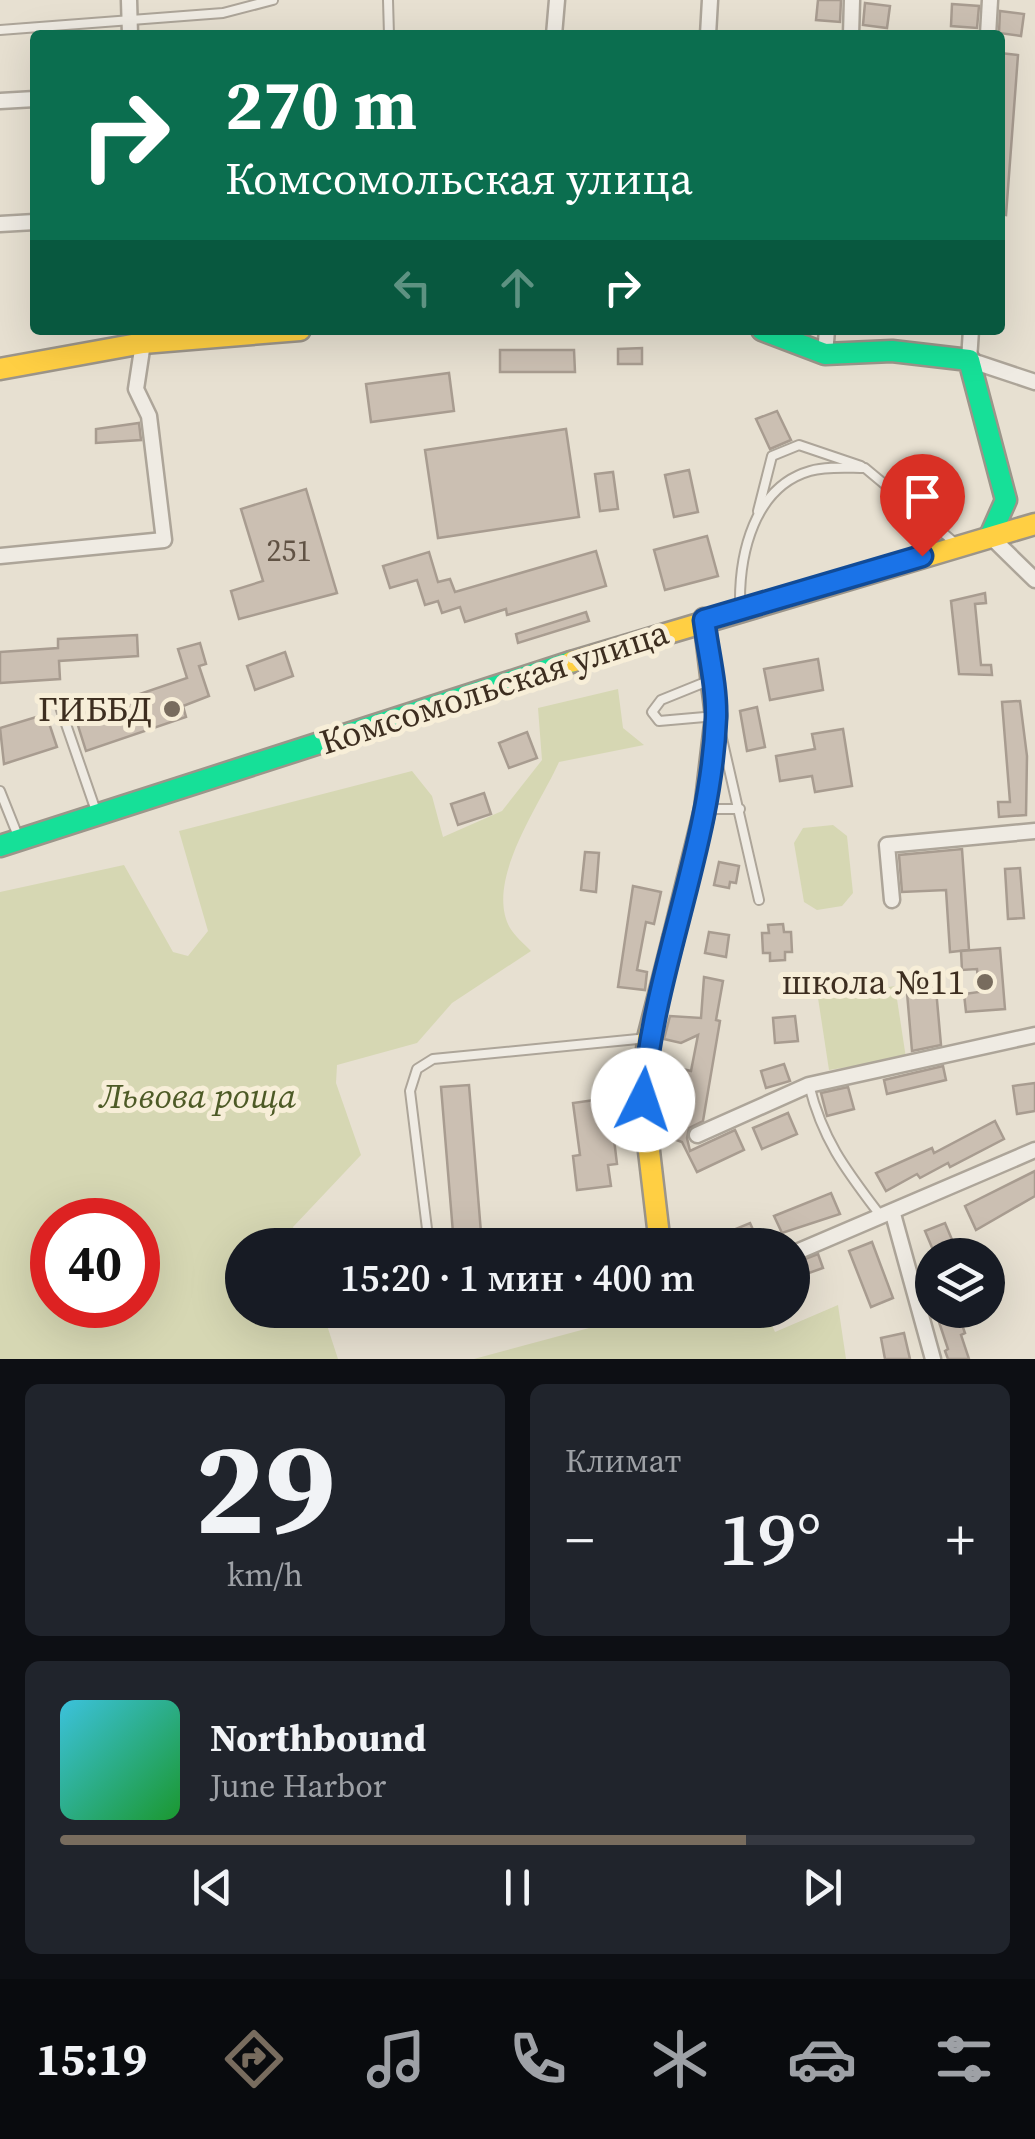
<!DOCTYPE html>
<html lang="ru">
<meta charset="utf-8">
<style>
body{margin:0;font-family:"Source Serif 4",serif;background:#20242c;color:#f1f3f6;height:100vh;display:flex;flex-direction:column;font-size:38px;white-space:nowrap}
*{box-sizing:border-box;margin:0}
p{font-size:32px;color:#9ea1a6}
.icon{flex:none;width:55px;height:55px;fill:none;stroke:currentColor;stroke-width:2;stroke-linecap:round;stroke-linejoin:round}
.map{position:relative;height:1359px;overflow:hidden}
.details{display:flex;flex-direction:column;gap:25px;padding:25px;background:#0d0f14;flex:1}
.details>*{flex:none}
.hud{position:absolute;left:30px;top:30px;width:975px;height:305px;border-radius:10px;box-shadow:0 10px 40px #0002;background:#0b6e4f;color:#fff;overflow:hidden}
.controls{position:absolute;left:915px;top:1238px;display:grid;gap:20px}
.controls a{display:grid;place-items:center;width:90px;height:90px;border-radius:50%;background:#171b24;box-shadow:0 10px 40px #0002;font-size:50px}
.speed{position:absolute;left:30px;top:1198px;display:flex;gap:20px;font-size:50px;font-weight:700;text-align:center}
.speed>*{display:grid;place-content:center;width:130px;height:130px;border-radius:50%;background:#171b24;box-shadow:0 10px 40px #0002;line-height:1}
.speed .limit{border:15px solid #d22;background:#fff;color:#111}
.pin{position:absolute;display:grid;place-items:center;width:85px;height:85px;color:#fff;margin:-102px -42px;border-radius:50% 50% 50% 0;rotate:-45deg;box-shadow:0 0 10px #0007}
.pin .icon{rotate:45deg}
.me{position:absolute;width:110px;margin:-55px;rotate:4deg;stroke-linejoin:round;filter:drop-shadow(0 0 8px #0008)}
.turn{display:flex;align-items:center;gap:35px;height:210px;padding:0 30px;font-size:45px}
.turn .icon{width:130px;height:130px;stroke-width:2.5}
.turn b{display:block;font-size:70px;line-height:85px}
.lanes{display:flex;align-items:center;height:95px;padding:0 30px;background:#0003;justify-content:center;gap:50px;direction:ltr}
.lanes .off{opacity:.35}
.big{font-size:75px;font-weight:600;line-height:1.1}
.details .tile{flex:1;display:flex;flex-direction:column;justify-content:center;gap:15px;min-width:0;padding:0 35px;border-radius:15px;background:#20242c}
.details .dial{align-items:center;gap:0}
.dial b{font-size:130px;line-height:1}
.song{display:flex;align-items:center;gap:30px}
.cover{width:120px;height:120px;border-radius:15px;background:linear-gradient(135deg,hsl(190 70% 55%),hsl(130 70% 35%))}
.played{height:10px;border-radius:5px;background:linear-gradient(90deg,#786c5e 75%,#363941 75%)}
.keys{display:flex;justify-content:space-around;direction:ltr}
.heat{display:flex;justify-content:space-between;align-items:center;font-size:55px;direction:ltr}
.details .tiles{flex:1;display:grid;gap:25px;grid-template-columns:1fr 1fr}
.tile:last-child{grid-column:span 2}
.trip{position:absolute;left:225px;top:1228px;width:585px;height:100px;border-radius:50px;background:#171b24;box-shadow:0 10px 40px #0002;font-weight:600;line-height:100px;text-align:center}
.menu{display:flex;height:160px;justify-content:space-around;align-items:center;background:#090b0e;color:#9ea1a6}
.menu .icon{width:70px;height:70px}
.menu .selected{color:#786c5e}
.menu b{font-size:45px;color:#f1f3f6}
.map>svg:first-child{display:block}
.green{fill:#d6d7b3;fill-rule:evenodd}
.building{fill:#cbbfb2;stroke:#a89c90;stroke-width:2.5}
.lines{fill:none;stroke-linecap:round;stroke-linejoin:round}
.lane-casing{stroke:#ada599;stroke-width:12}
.street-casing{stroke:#ada599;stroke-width:19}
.fast-casing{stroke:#9c958a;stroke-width:25}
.slow-casing{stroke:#9c958a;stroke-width:25}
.lane{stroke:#efebe3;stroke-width:8}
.street{stroke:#efebe3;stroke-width:14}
.fast{stroke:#16e098;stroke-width:20}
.slow{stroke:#ffcf43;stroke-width:20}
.route-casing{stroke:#114b97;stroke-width:25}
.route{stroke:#1a73e8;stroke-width:18}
.poi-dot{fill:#786c5e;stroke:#f7eed8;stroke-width:4}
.labels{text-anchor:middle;stroke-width:10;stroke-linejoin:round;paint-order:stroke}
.number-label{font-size:30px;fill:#605244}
.street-label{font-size:35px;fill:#3d2e20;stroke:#f7eed8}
.poi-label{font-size:35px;fill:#3d2e20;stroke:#f7eed8;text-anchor:end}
.park-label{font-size:35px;font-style:italic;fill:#4d5a26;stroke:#f7eed8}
</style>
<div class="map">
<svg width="1035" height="1359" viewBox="0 0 1035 1359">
<rect width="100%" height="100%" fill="#e7e0d1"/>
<g class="green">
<path d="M618,689L623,728L644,745L559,762C540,805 484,881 510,928C515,936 524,944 531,951L452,1003L417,1043L337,1065L336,1083L361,1155L293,1227L302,1245H242V1310H322L338,1359H0V892L124,865L173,952L188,956L208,931L179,831L412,771L432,796L443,837L502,811L542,760L538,708ZM52,1220H138V1305H52Z"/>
<path d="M833,825L847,836L853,893L842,906L817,910L804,902L794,843L803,828Z"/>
<path d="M895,986L906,1058L829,1070L818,998Z"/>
<path d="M838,1305L846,1359H474L656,1310H765L775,1332Z"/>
</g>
<g class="building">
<path d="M818,0H841L840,22L816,20Z"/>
<path d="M865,3L890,6L887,28L863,25Z"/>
<path d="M952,4L979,6L977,28L951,26Z"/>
<path d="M1000,11L1024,14L1021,36L999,33Z"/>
<path d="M1000,53L1018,55L1006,215L1000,214Z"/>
<path d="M642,348V364H618V349Z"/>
<path d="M500,350H574L575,372H500Z"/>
<path d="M449,373L454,411L371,422L366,384Z"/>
<path d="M777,411L791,440L770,449L756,419Z"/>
<path d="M139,423L141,440L96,443V429Z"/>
<path d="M566,429L579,517L438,538L425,450Z"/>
<path d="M689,470L698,512L674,517L665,475Z"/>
<path d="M613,472L618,509L600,511L595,474Z"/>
<path d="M306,489L337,593L239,619L231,591L263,581L241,509Z"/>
<path d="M707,536L718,576L665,590L654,550Z"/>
<path d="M596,551L606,586L507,615L506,609L465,622L460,607L442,613L438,601L425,605L417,580L390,588L383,566L429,552L438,582L450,579L455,592Z"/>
<path d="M985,593L986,603L975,604L981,665H991L992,675L959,674L951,601Z"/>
<path d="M586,612L589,621L518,643L516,634Z"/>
<path d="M137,635L138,656L59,661L60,679L0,683V652L58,648V639Z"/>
<path d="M200,643L206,664L199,666L209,696L183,706L186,717L86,751L75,716L187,678L178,649Z"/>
<path d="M285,652L293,676L255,690L247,666Z"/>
<path d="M818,659L823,690L770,700L764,669Z"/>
<path d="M1020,701L1027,756L1026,815L999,817L998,802H1010L1002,702Z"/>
<path d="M757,707L765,747L747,751L740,711Z"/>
<path d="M46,714L57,747L4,764L0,728Z"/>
<path d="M843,729L852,786L815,792L812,776L780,781L776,756L815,749L812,734Z"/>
<path d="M527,732L537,758L509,768L499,743Z"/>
<path d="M484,793L491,814L458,825L451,804Z"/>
<path d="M962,849L969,950L950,952L946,890L902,892L899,855Z"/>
<path d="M585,852L599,853L596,892L581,890Z"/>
<path d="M719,862L739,866L736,883L730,882L729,888L714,885Z"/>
<path d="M1020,868L1024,918L1008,919L1005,869Z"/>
<path d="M633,886L661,892L654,924L646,922L637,970L647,972L645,990L618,987Z"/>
<path d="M783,924L784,932H791L792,952H785V960L770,961V953H763L762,933H769L768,925Z"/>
<path d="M709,932L729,935L726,957L705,953Z"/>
<path d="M1000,948L1005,1009L966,1012L964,994L979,992L977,969L962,970L961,951Z"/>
<path d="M704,977L723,981L716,1020L720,1021L703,1121L689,1128L687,1138L690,1151L735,1130L744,1150L697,1172L682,1142L668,1137L663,1092L670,1066L691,1071L698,1035L681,1043L664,1039L670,1016L701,1018Z"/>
<path d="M935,978L941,1045L912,1051L906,981Z"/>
<path d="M795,1016L798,1041L775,1043L773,1018Z"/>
<path d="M784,1064L790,1081L766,1088L761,1071Z"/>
<path d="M943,1066L946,1080L887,1094L884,1080Z"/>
<path d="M1035,1083V1111L1017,1114L1013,1086Z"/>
<path d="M469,1085L482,1245H454L441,1087Z"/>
<path d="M848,1087L854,1109L827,1116L821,1093Z"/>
<path d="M609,1098L617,1164L608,1165L611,1186L577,1190L573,1156L580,1155L573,1103Z"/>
<path d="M788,1113L797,1134L762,1149L753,1128Z"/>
<path d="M995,1121L1004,1139L950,1167L948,1163L920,1178L917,1174L886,1191L876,1173L932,1148L934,1153Z"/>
<path d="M1035,1171V1196L976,1230L965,1206Z"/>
<path d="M831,1193L840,1214L782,1233L774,1216Z"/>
<path d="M750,1223L758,1241L747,1245H697Z"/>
<path d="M945,1223L953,1242L933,1250L925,1231Z"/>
<path d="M872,1242L893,1298L871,1307L849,1251Z"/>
<path d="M818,1254L823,1268L792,1279V1264Z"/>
<path d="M958,1313L965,1333L961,1335L969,1359H948L945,1351L948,1349L938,1319Z"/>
<path d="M904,1333L910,1359H885L881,1338Z"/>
</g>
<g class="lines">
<g class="lane-casing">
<g id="lane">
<path d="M388,0L389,35"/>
<path d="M0,30L223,13L273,0"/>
<path d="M758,511L772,456L799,445L861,466"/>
<path d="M740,606C739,554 754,487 810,471C827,466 848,468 865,468L954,542"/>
<path d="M708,681L661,700L652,712L659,721L716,716"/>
<path d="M59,704L96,811"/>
<path d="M721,734L759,900"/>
<path d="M0,791L18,836"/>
<path d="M710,809H740"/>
<path d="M809,1085C823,1141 846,1170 880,1215"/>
<path d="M429,1245L410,1091L417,1069L433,1059L648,1038"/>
</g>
</g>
<g class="street-casing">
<g id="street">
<path d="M129,0L130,35"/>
<path d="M554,35L557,0"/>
<path d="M708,35L710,0"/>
<path d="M851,35L852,0"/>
<path d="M988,35L990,0"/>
<path d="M0,101L35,99"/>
<path d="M0,224L35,222"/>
<path d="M971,330L969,360L1035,382"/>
<path d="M825,354L827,330"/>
<path d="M990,536L1035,580"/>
<path d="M0,556L164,540L149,416L136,389L143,343"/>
<path d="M892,900L887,845L1035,831"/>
<path d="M697,1135L809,1085L1035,1035"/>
<path d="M893,1214L933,1359"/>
<path d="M792,1254L1035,1150"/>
</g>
</g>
<g class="fast-casing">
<g id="fast">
<path d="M762,330L825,354L892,351L969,360L1006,500L990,536"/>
<path d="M0,846L571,662"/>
<path d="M673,939L705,809L716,716L704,619"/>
</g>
</g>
<g class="slow-casing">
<g id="slow">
<path d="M0,369L143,343L300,330"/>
<path d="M571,662L1035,524"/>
<path d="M660,1245L643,1100L648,1038L673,939"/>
</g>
</g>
<use href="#lane" class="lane"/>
<use href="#street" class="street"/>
<use href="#fast" class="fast"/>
<use href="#slow" class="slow"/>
</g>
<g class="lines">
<g class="route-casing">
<path id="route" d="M643,1100C653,970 711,848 716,718C717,686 708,651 704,620L922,556"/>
</g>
<use href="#route" class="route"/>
</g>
<g class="poi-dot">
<circle cx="172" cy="709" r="10"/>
<circle cx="985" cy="982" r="10"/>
</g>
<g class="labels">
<g class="number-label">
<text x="289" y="561">251</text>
</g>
<g class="street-label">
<text transform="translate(494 687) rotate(-18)" y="12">Комсомольская улица</text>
</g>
<g class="poi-label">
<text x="152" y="721">ГИББД</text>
<text x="965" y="994">школа №11</text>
</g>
<g class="park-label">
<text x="198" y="1108">Львова роща</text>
</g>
</g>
</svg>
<div class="controls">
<a><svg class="icon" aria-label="layers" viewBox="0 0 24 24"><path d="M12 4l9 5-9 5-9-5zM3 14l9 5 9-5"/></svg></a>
</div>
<div class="speed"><div class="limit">40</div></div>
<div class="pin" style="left:922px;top:556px;background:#d93025"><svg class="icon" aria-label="arrive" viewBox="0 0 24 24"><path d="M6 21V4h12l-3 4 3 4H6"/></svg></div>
<svg class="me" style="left:643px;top:1100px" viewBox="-20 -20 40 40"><circle r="19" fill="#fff"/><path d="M0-13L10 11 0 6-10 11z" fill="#1a73e8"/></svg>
<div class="trip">15:20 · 1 мин · 400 m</div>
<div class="hud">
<div class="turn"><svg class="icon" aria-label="right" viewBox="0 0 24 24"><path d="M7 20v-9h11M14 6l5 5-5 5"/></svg><div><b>270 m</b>Комсомольская улица</div></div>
<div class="lanes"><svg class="icon off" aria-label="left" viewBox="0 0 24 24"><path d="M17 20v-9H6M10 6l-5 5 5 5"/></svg><svg class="icon off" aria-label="ahead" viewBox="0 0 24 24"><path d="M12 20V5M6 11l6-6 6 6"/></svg><svg class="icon" aria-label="right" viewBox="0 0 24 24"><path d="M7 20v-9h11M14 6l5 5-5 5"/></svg></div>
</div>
</div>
<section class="details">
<div class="tiles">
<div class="tile dial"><b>29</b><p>km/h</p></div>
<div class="tile"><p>Климат</p>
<div class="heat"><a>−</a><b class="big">19°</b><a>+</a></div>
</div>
<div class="tile">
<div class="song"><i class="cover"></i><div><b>Northbound</b><p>June Harbor</p></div></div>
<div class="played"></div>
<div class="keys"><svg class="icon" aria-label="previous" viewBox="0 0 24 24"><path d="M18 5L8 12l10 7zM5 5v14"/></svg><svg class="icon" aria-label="pause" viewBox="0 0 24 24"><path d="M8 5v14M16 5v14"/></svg><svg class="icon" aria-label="next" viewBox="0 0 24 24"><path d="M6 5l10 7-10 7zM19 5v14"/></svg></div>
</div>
</div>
</section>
<nav class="menu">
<b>15:19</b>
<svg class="icon selected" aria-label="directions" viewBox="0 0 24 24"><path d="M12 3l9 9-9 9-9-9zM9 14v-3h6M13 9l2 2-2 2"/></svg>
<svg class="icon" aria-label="music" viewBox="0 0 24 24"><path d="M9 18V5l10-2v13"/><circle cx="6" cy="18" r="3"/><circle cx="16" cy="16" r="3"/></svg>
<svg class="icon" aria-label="phone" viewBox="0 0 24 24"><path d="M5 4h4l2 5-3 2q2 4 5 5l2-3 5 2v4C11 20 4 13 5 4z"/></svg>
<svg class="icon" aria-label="climate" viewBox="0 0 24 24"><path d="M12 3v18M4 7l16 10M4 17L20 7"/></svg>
<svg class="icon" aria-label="car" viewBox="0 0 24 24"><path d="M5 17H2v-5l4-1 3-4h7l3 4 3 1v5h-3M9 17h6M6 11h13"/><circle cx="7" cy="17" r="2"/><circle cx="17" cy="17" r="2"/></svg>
<svg class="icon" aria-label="filters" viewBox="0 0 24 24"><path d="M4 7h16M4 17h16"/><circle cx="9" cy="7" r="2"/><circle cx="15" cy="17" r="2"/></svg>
</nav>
